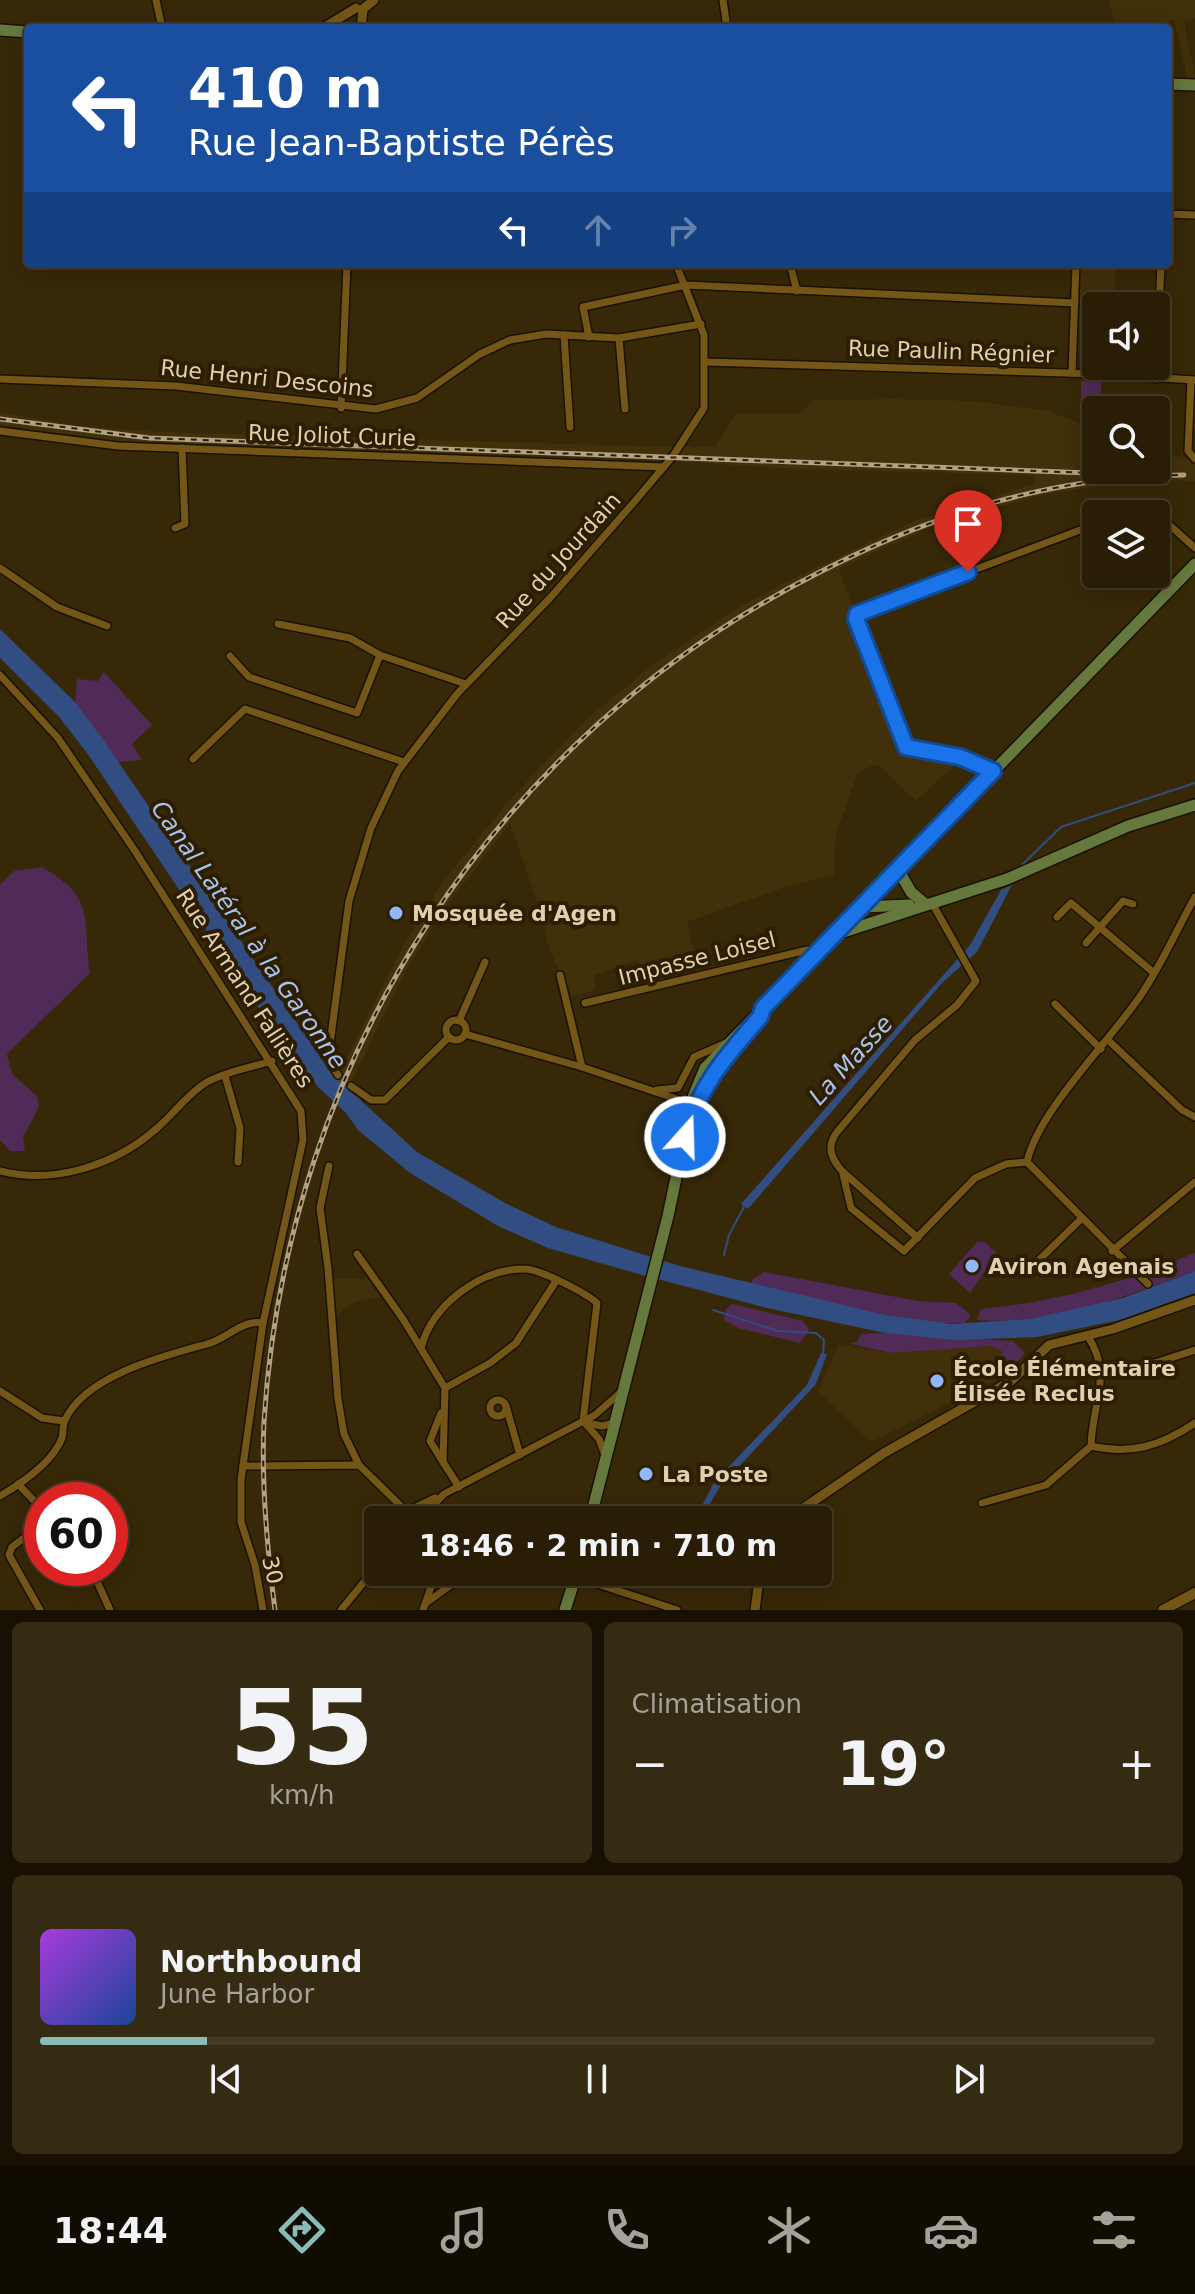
<!DOCTYPE html>
<html lang="fr">
<meta charset="utf-8">
<style>
body{margin:0;font-family:"DejaVu Sans",sans-serif;background:#352b13;color:#f1f3f6;height:100vh;display:flex;flex-direction:column;font-size:30px;white-space:nowrap}
*{box-sizing:border-box;margin:0}
p{font-size:26px;color:#a5a29a}
.icon{flex:none;width:44px;height:44px;fill:none;stroke:currentColor;stroke-width:2;stroke-linecap:round;stroke-linejoin:round}
.map{position:relative;height:1610px;overflow:hidden}
.drawer{display:flex;flex-direction:column;gap:12px;padding:12px;background:#171003;flex:1}
.drawer>*{flex:none}
.hud{position:absolute;left:24px;top:24px;width:1148px;height:244px;border-radius:8px;box-shadow:0 4px 20px #0003,0 0 0 2px #453c27;background:#1a4fa0;color:#fff;overflow:hidden}
.tools{position:absolute;left:1082px;top:292px;display:grid;gap:16px}
.tools a{display:grid;place-items:center;width:88px;height:88px;border-radius:8px;background:#291e05;box-shadow:0 4px 20px #0003,0 0 0 2px #453c27;font-size:40px}
.speed{position:absolute;left:24px;top:1482px;display:flex;gap:16px;font-size:40px;font-weight:700;text-align:center}
.speed>*{display:grid;place-content:center;width:104px;height:104px;border-radius:50%;background:#291e05;box-shadow:0 4px 20px #0003,0 0 0 2px #453c27;line-height:1}
.speed .limit{border:12px solid #d22;background:#fff;color:#111}
.pin{position:absolute;display:grid;place-items:center;width:68px;height:68px;color:#fff;margin:-82px -34px;border-radius:50% 50% 50% 0;rotate:-45deg;box-shadow:0 0 8px #0007}
.pin .icon{rotate:45deg}
.me{position:absolute;width:88px;margin:-44px;rotate:20deg;stroke-linejoin:round;filter:drop-shadow(0 0 6px #0008)}
.turn{display:flex;align-items:center;gap:28px;height:168px;padding:0 32px;font-size:36px}
.turn .icon{width:104px;height:104px;stroke-width:2.5}
.turn b{display:block;font-size:56px;line-height:68px}
.lanes{display:flex;align-items:center;height:76px;padding:0 32px;background:#0003;justify-content:center;gap:40px;direction:ltr}
.lanes .off{opacity:.35}
.big{font-size:60px;font-weight:700;line-height:1.1}
.drawer .card{flex:1;display:flex;flex-direction:column;justify-content:center;gap:12px;min-width:0;padding:0 28px;border-radius:12px;background:#352b13}
.drawer .dial{align-items:center;gap:0}
.dial b{font-size:104px;line-height:1}
.song{display:flex;align-items:center;gap:24px}
.cover{width:96px;height:96px;border-radius:12px;background:linear-gradient(135deg,hsl(280 70% 55%),hsl(220 70% 35%))}
.played{height:8px;border-radius:4px;background:linear-gradient(90deg,#8bbbb9 15%,#453c27 15%)}
.keys{display:flex;justify-content:space-around;direction:ltr}
.heat{display:flex;justify-content:space-between;align-items:center;font-size:44px;direction:ltr}
.drawer .tiles{flex:1;display:grid;gap:12px;grid-template-columns:1fr 1fr}
.card:last-child{grid-column:span 2}
.trip{position:absolute;left:364px;top:1506px;width:468px;height:80px;border-radius:8px;background:#291e05;box-shadow:0 4px 20px #0003,0 0 0 2px #453c27;font-weight:700;line-height:80px;text-align:center}
.tabs{display:flex;height:128px;justify-content:space-around;align-items:center;background:#100c02;color:#a5a29a}
.tabs .icon{width:56px;height:56px}
.tabs .current{color:#8bbbb9}
.tabs b{font-size:36px;color:#f1f3f6}
.map>svg:first-child{display:block}
.built{fill:#42300a}
.green{fill:#512b57}
.water{fill:#314d81}
.lines{fill:none;stroke-linecap:round;stroke-linejoin:round}
.stream{stroke:#314d81;stroke-width:2}
.minor-tunnel{stroke:#504121;stroke-width:7;stroke-dasharray:7 3.5;stroke-linecap:butt}
.minor-casing{stroke:#1b1102;stroke-width:10}
.tertiary-casing{stroke:#1b1102;stroke-width:12}
.secondary-casing{stroke:#1b1102;stroke-width:13}
.primary-casing{stroke:#1b1102;stroke-width:14}
.minor{stroke:#745617;stroke-width:7}
.tertiary{stroke:#745617;stroke-width:9}
.secondary{stroke:#745617;stroke-width:10}
.primary{stroke:#66793d;stroke-width:11}
.rail-casing{stroke:#b2a183;stroke-width:5}
.rail{stroke:#2d1e00;stroke-width:2;stroke-dasharray:6;stroke-linecap:butt}
.route-casing{stroke:#114b97;stroke-width:20}
.route{stroke:#1a73e8;stroke-width:14}
.poi-dot{fill:#91b8fd;stroke:#2d1e00;stroke-width:3}
.labels{text-anchor:middle;stroke-width:8;stroke-linejoin:round;paint-order:stroke}
.street-label{font-size:22px;fill:#e0cfb2;stroke:#2d1e00}
.poi-label{font-size:22px;font-weight:bold;fill:#e0cfb2;stroke:#2d1e00;text-anchor:start}
.water-label{font-size:24px;font-style:italic;fill:#a7c2f1;stroke:#2d1e00}
</style>
<div class="map">
<svg width="1195" height="1610" viewBox="0 0 1195 1610">
<rect width="100%" height="100%" fill="#372807"/>
<g class="built">
<path d="M1109,0H1195V18L1184,21L1195,77H1187L1174,20L1138,28H1116Z"/>
<path d="M1080,264H1116L1114,306H1096V340L1079,339Z"/>
<path d="M895,399L974,401L1048,411L1096,430V470H1156V451L1195,460V481L1136,480L1042,495L942,522L839,568L853,609L851,620L903,755L924,756L954,766L916,801L877,764L858,772L836,834L834,875L782,888L687,922L698,970L644,984L637,960L593,976L596,989L572,997L549,949L542,916L510,823L438,918L404,974L352,1081L340,1071L404,944L443,882L505,805L581,724L646,670L731,612L782,584L914,521L1034,484V475L794,469L676,461L685,447H715L737,413H800L813,400Z"/>
<path d="M0,412L77,426L159,432L673,447L662,460L123,442L0,425Z"/>
<path d="M331,1279H368L380,1297L356,1301L334,1317Z"/>
<path d="M839,1344L891,1353L991,1346L1001,1350L1007,1374L871,1442L818,1391Z"/>
</g>
<g class="green">
<path d="M1081,381L1101,382V410H1096V424H1081Z"/>
<path d="M104,672L152,725L132,744L142,760L118,762L75,702L77,679L98,681Z"/>
<path d="M42,867C97,899 82,917 90,973L7,1054L12,1074L37,1096L39,1107L23,1137L25,1151H10L0,1140V885L14,871Z"/>
<path d="M977,1242H984L997,1253L970,1293L949,1274Z"/>
<path d="M1195,1253V1271C1126,1296 1051,1326 977,1320L981,1309C1056,1302 1126,1282 1195,1253Z"/>
<path d="M764,1272L918,1301L956,1303L971,1315L965,1323C899,1326 816,1303 752,1285V1280Z"/>
<path d="M733,1304L803,1321L809,1330L800,1343L738,1328L724,1320L726,1309Z"/>
<path d="M885,1333L1013,1341L1025,1353L1007,1374L1001,1350L991,1346L891,1353L851,1344L857,1342L861,1334Z"/>
</g>
<g class="water">
<path d="M0,629L75,702L104,741L332,1074L417,1152L505,1203L556,1227L680,1266L885,1315L952,1324L1030,1319L1123,1298L1195,1271V1293L1120,1320L1037,1337L956,1340L885,1333L767,1308L635,1273L548,1248L498,1226L410,1173L358,1130L346,1113L318,1087L273,1029L87,753L59,717L0,658Z"/>
<path d="M1012,885L977,952L943,982L748,1209L741,1204L970,945L1001,890Z"/>
<path d="M821,1353L827,1354L816,1384L719,1488L701,1520H694L715,1481L807,1385Z"/>
</g>
<g class="lines">
<g class="stream">
<path d="M1022,865L1061,827L1195,783"/>
<path d="M724,1255L729,1235L745,1205"/>
<path d="M713,1310L778,1331L816,1333L824,1340L823,1355"/>
</g>
<path class="minor-tunnel" d="M338,1075L351,1086"/>
<g class="minor-casing">
<g id="minor">
<path d="M156,0L162,28"/>
<path d="M723,0L727,28"/>
<path d="M1168,102L1169,84"/>
<path d="M1168,214L1195,215"/>
<path d="M790,264L797,291"/>
<path d="M564,335L570,427"/>
<path d="M589,337L583,307L686,285L1075,303"/>
<path d="M619,338L625,409"/>
<path d="M706,362L1098,374L1195,380"/>
<path d="M1072,373L1076,264"/>
<path d="M0,379L176,386L376,409L417,398L480,354L510,340L546,334L619,338L701,324"/>
<path d="M1156,379L1161,264"/>
<path d="M1191,380L1188,451L1195,459"/>
<path d="M341,408L347,264"/>
<path d="M0,431L118,446L664,467"/>
<path d="M1124,514L1147,505L1195,548"/>
<path d="M175,528L185,524L182,448"/>
<path d="M0,568L57,607L107,626"/>
<path d="M278,624L350,638L380,655L466,684"/>
<path d="M230,656L249,677L357,713L380,655"/>
<path d="M0,675L58,738L135,851L301,1111L303,1140L263,1323L241,1480V1522L255,1565L263,1610"/>
<path d="M193,759L245,709L404,762"/>
<path d="M993,771L960,757L906,747L857,614L1096,524"/>
<path d="M1057,917L1071,903L1154,973"/>
<path d="M1086,943L1123,901L1133,904"/>
<path d="M560,975L582,1067L694,1105"/>
<path d="M585,1003L807,950L815,955"/>
<path d="M1055,1004L1101,1049"/>
<circle cx="456" cy="1030" r="10"/>
<path d="M459,1021L485,962"/>
<path d="M465,1034L582,1067"/>
<path d="M1108,1040L1182,1110L1195,1117"/>
<path d="M338,1075L331,1064L329,1051L349,901L371,828L398,771L457,694L550,598L635,501L673,456L704,408V335L676,264"/>
<path d="M225,1076L240,1128L238,1162"/>
<path d="M351,1086L371,1100H385L449,1037"/>
<path d="M657,1090L678,1088L694,1057L726,1043"/>
<path d="M1027,1162C1038,1111 1110,1041 1141,995C1162,964 1177,929 1195,897"/>
<path d="M1027,1162L1148,1284"/>
<path d="M329,1166L320,1208L328,1268L338,1399L344,1434L359,1465"/>
<path d="M0,1171C54,1185 115,1165 156,1129C173,1115 188,1093 207,1082C225,1072 252,1067 272,1061"/>
<path d="M843,1174L851,1208L904,1251L975,1178L1006,1164L1027,1162"/>
<path d="M918,1238L843,1172C831,1159 826,1147 837,1132L915,1040L957,1005L976,981L932,903"/>
<path d="M1112,1251L1195,1182"/>
<path d="M357,1254L403,1319L445,1388"/>
<path d="M1039,1260L1081,1219"/>
<path d="M1087,1335C1114,1375 1092,1402 1091,1446C1131,1455 1161,1446 1195,1423"/>
<path d="M421,1348C432,1305 480,1269 524,1269C538,1268 586,1293 597,1303L583,1421"/>
<path d="M1103,1371L1155,1363L1195,1350"/>
<path d="M0,1391L42,1418L64,1421"/>
<circle cx="498" cy="1408" r="8"/>
<path d="M506,1406L520,1455"/>
<path d="M441,1413L430,1441L443,1462"/>
<path d="M583,1421L599,1439L605,1455"/>
<path d="M587,1423L602,1426L614,1423"/>
<path d="M243,1466L359,1465L408,1513"/>
<path d="M18,1484L42,1509"/>
<path d="M459,1487L443,1462L445,1388L490,1363L516,1343L556,1281"/>
<path d="M0,1496C22,1483 53,1462 62,1438C64,1432 62,1426 65,1420C86,1375 164,1356 207,1344C227,1339 242,1319 263,1323"/>
<path d="M982,1503L1046,1485L1091,1446"/>
<path d="M414,1508L435,1498"/>
<path d="M422,1517L444,1494L595,1415L621,1392"/>
<path d="M91,1568L110,1610"/>
<path d="M576,1577L677,1610"/>
<path d="M426,1603L466,1574"/>
<path d="M40,1610L9,1555L12,1547L42,1524"/>
<path d="M341,1610L378,1565"/>
<path d="M423,1610L432,1584L429,1572"/>
</g>
</g>
<g class="tertiary-casing">
<g id="tertiary">
<path d="M323,28L356,8"/>
<path d="M361,28L363,9L374,0"/>
<path d="M786,1520L884,1453L1011,1381L1049,1345L1113,1329L1195,1300"/>
<path d="M755,1610L760,1572"/>
</g>
</g>
<g class="secondary-casing">
<path id="secondary" d="M1163,1610L1195,1593"/>
</g>
<g class="primary-casing">
<g id="primary">
<path d="M0,30L28,32"/>
<path d="M1168,84L1195,85"/>
<path d="M899,871L911,892L925,904"/>
<path d="M863,907L909,905"/>
<path d="M840,933L1007,879L1128,826L1195,805"/>
<path d="M694,1105L728,1053"/>
<path d="M590,1520L668,1216L693,1097L705,1068L1195,564"/>
<path d="M565,1610L577,1572"/>
</g>
</g>
<use href="#minor" class="minor"/>
<use href="#tertiary" class="tertiary"/>
<use href="#secondary" class="secondary"/>
<use href="#primary" class="primary"/>
<g class="rail-casing">
<g id="rail">
<path d="M0,419L149,438L1090,473"/>
<path d="M275,1610C267,1548 261,1484 264,1422C286,1061 494,738 816,574C932,514 1052,476 1184,475"/>
</g>
</g>
<use href="#rail" class="rail"/>
</g>
<g class="lines">
<g class="route-casing">
<path id="route" d="M685,1137C699,1086 726,1056 760,1017L763,1008L993,771L960,757L906,747L856,619L857,614L968,572"/>
</g>
<use href="#route" class="route"/>
</g>
<g class="poi-dot">
<circle cx="396" cy="913" r="8"/>
<circle cx="972" cy="1266" r="8"/>
<circle cx="937" cy="1381" r="8"/>
<circle cx="646" cy="1474" r="8"/>
</g>
<g class="labels">
<g class="street-label">
<text transform="translate(951 351) rotate(2)" y="8">Rue Paulin Régnier</text>
<text transform="translate(267 378) rotate(6)" y="8">Rue Henri Descoins</text>
<text transform="translate(332 435) rotate(2)" y="8">Rue Joliot Curie</text>
<text transform="translate(558 560) rotate(-48)" y="8">Rue du Jourdain</text>
<text transform="translate(697 958) rotate(-14)" y="8">Impasse Loisel</text>
<text transform="translate(245 988) rotate(57)" y="8">Rue Armand Fallières</text>
<text transform="translate(273 1570) rotate(77)" y="8">30</text>
</g>
<g class="poi-label">
<text x="412" y="921">Mosquée d'Agen</text>
<text x="988" y="1274">Aviron Agenais</text>
<text x="953" y="1376">École Élémentaire<tspan x="953" dy="25">Élisée Reclus</tspan></text>
<text x="662" y="1482">La Poste</text>
</g>
<g class="water-label">
<text transform="translate(249 935) rotate(55)" y="8">Canal Latéral à la Garonne</text>
<text transform="translate(851 1060) rotate(-48)" y="8">La Masse</text>
</g>
</g>
</svg>
<div class="tools">
<a><svg class="icon" aria-label="sound" viewBox="0 0 24 24"><path d="M4 9h4l5-4v14l-5-4H4zM17 9q2 3 0 6"/></svg></a>
<a><svg class="icon" aria-label="search" viewBox="0 0 24 24"><circle cx="10" cy="10" r="6"/><path d="M15 15l6 6"/></svg></a>
<a><svg class="icon" aria-label="layers" viewBox="0 0 24 24"><path d="M12 4l9 5-9 5-9-5zM3 14l9 5 9-5"/></svg></a>
</div>
<div class="speed"><div class="limit">60</div></div>
<div class="pin" style="left:968px;top:572px;background:#d93025"><svg class="icon" aria-label="arrive" viewBox="0 0 24 24"><path d="M6 21V4h12l-3 4 3 4H6"/></svg></div>
<svg class="me" style="left:685px;top:1137px" viewBox="-20 -20 40 40"><circle r="17" fill="#1a73e8" stroke="#fff" stroke-width="3"/><path d="M0-11L8 9 0 5-8 9z" fill="#fff"/></svg>
<div class="trip">18:46 · 2 min · 710 m</div>
<div class="hud">
<div class="turn"><svg class="icon" aria-label="left" viewBox="0 0 24 24"><path d="M17 20v-9H6M10 6l-5 5 5 5"/></svg><div><b>410 m</b>Rue Jean-Baptiste Pérès</div></div>
<div class="lanes"><svg class="icon" aria-label="left" viewBox="0 0 24 24"><path d="M17 20v-9H6M10 6l-5 5 5 5"/></svg><svg class="icon off" aria-label="ahead" viewBox="0 0 24 24"><path d="M12 20V5M6 11l6-6 6 6"/></svg><svg class="icon off" aria-label="right" viewBox="0 0 24 24"><path d="M7 20v-9h11M14 6l5 5-5 5"/></svg></div>
</div>
</div>
<section class="drawer">
<div class="tiles">
<div class="card dial"><b>55</b><p>km/h</p></div>
<div class="card"><p>Climatisation</p>
<div class="heat"><a>−</a><b class="big">19°</b><a>+</a></div>
</div>
<div class="card">
<div class="song"><i class="cover"></i><div><b>Northbound</b><p>June Harbor</p></div></div>
<div class="played"></div>
<div class="keys"><svg class="icon" aria-label="previous" viewBox="0 0 24 24"><path d="M18 5L8 12l10 7zM5 5v14"/></svg><svg class="icon" aria-label="pause" viewBox="0 0 24 24"><path d="M8 5v14M16 5v14"/></svg><svg class="icon" aria-label="next" viewBox="0 0 24 24"><path d="M6 5l10 7-10 7zM19 5v14"/></svg></div>
</div>
</div>
</section>
<nav class="tabs">
<b>18:44</b>
<svg class="icon current" aria-label="directions" viewBox="0 0 24 24"><path d="M12 3l9 9-9 9-9-9zM9 14v-3h6M13 9l2 2-2 2"/></svg>
<svg class="icon" aria-label="music" viewBox="0 0 24 24"><path d="M9 18V5l10-2v13"/><circle cx="6" cy="18" r="3"/><circle cx="16" cy="16" r="3"/></svg>
<svg class="icon" aria-label="phone" viewBox="0 0 24 24"><path d="M5 4h4l2 5-3 2q2 4 5 5l2-3 5 2v4C11 20 4 13 5 4z"/></svg>
<svg class="icon" aria-label="climate" viewBox="0 0 24 24"><path d="M12 3v18M4 7l16 10M4 17L20 7"/></svg>
<svg class="icon" aria-label="car" viewBox="0 0 24 24"><path d="M5 17H2v-5l4-1 3-4h7l3 4 3 1v5h-3M9 17h6M6 11h13"/><circle cx="7" cy="17" r="2"/><circle cx="17" cy="17" r="2"/></svg>
<svg class="icon" aria-label="filters" viewBox="0 0 24 24"><path d="M4 7h16M4 17h16"/><circle cx="9" cy="7" r="2"/><circle cx="15" cy="17" r="2"/></svg>
</nav>
